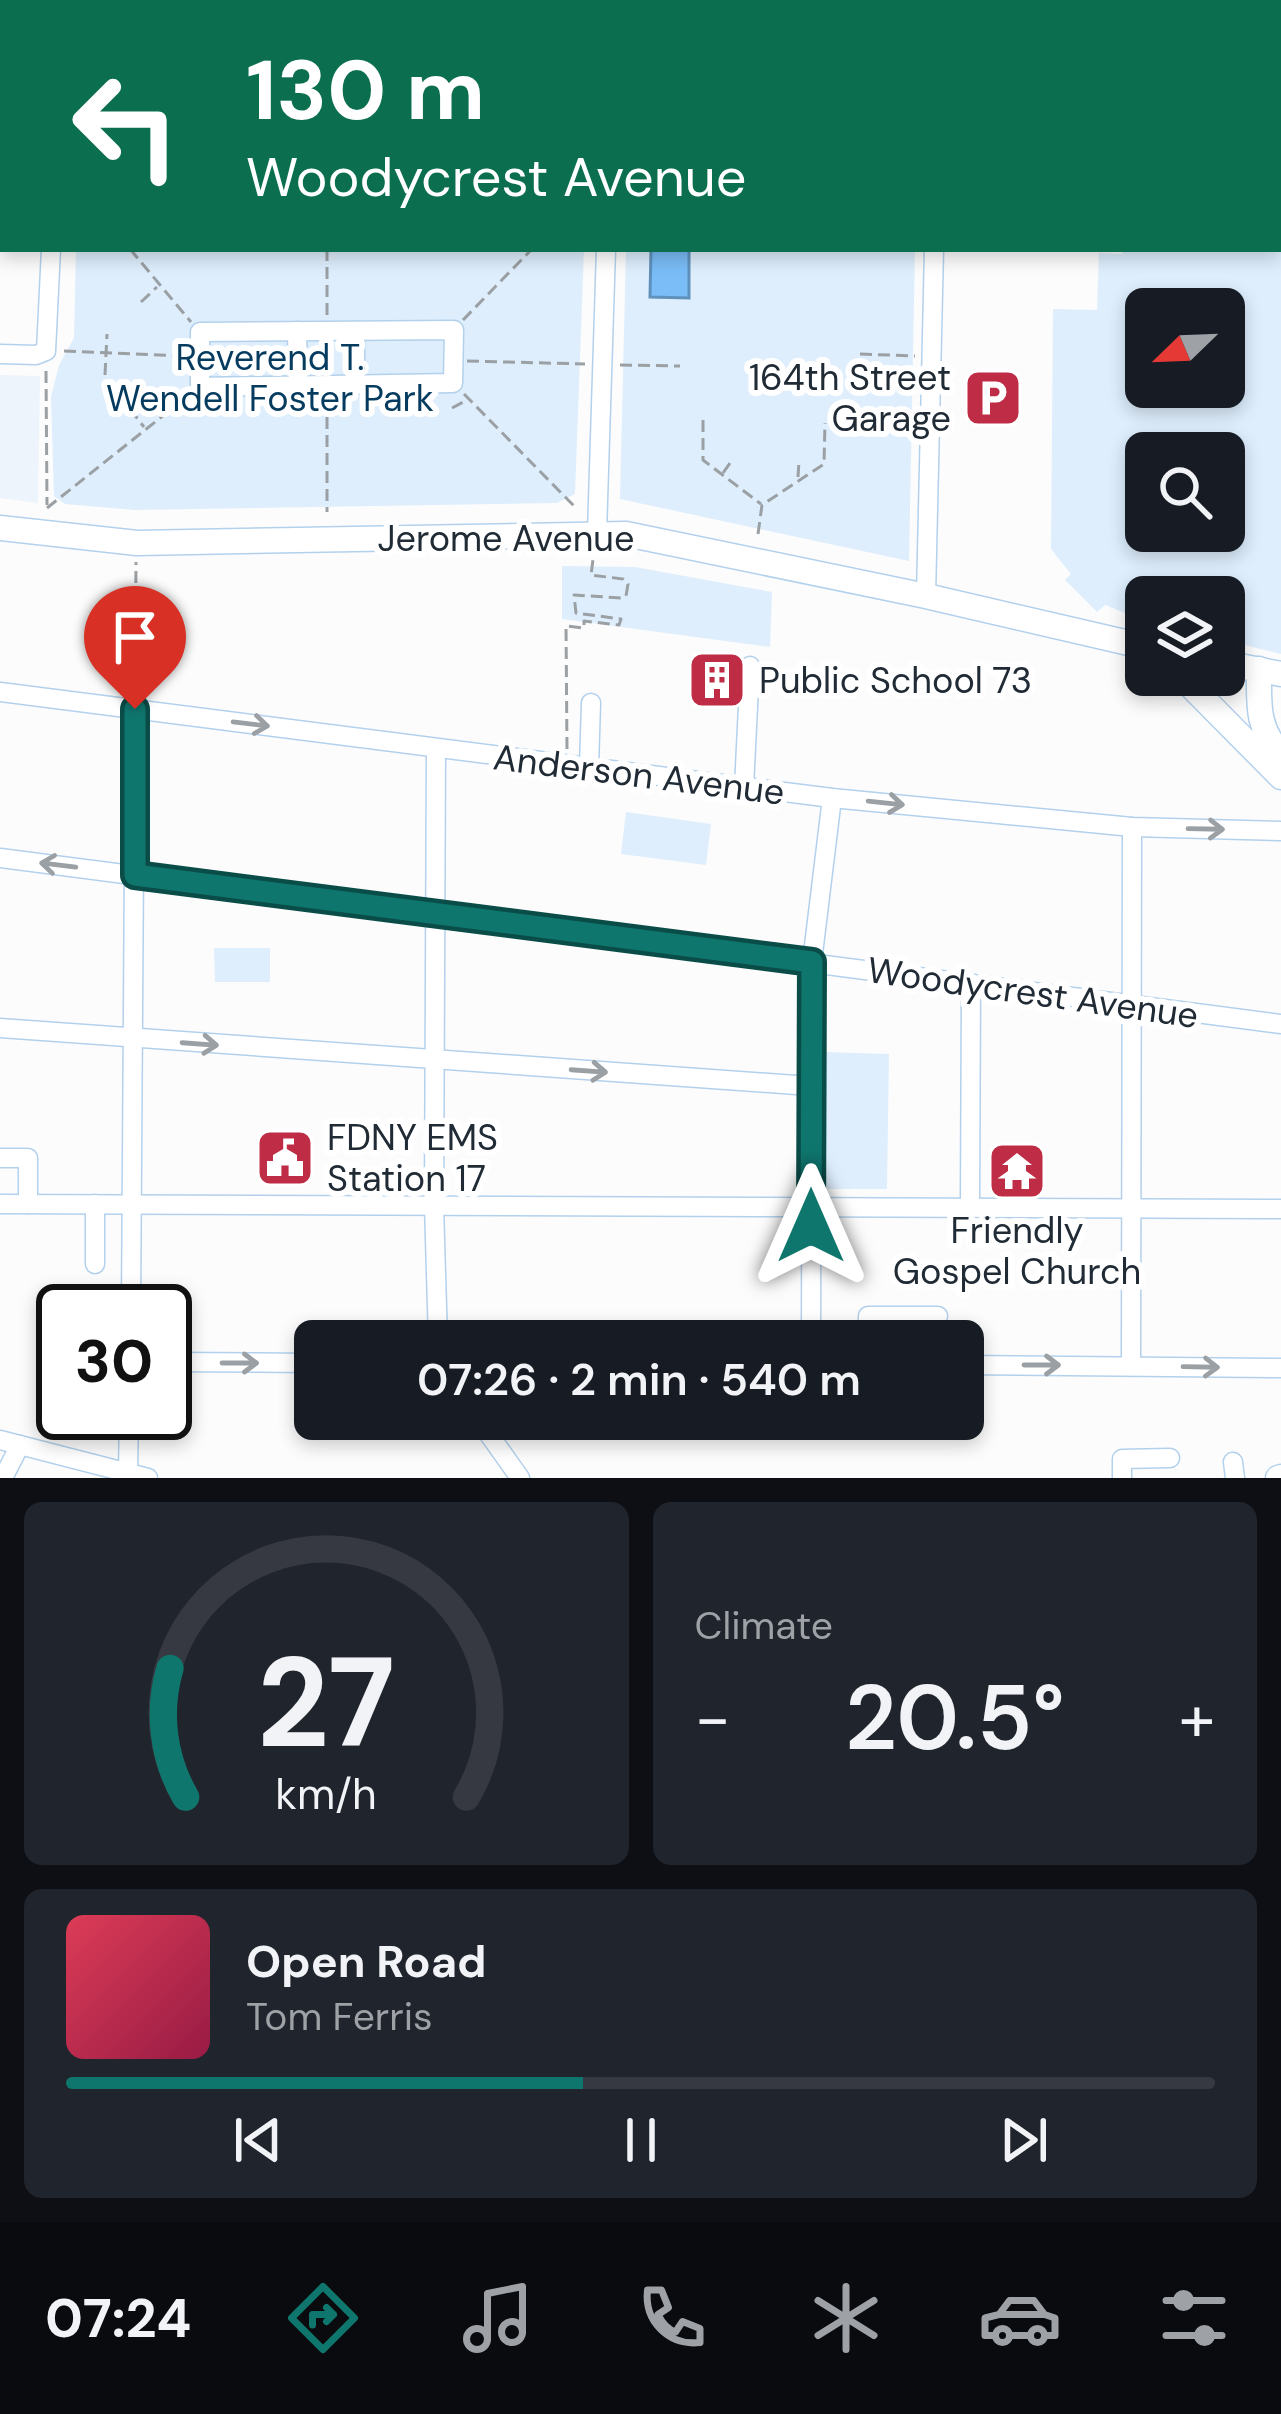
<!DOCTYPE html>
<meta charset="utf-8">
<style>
body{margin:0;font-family:"DM Sans",sans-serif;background:#20242c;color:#f1f3f6;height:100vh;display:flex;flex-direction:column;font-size:45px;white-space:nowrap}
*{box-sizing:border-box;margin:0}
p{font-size:39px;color:#9ea1a6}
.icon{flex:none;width:66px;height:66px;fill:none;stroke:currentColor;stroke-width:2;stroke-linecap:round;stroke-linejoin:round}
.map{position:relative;height:1478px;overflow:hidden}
.sheet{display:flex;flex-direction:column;gap:24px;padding:24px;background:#0d0f14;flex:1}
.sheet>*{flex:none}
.banner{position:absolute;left:0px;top:0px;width:1281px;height:252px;box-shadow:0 6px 18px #0003;background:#0b6e4f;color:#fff;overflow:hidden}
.needle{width:78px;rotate:247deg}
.tools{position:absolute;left:1125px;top:288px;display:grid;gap:24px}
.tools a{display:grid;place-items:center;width:120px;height:120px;border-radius:18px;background:#171b24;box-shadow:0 6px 18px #0003;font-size:60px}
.speed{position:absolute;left:36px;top:1284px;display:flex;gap:24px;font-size:60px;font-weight:700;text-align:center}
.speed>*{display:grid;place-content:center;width:156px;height:156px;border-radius:50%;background:#171b24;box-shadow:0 6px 18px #0003;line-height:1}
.speed .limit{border:6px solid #111;border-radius:18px;background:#fff;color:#111}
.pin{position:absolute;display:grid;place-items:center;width:102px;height:102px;color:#fff;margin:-123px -51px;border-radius:50% 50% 50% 0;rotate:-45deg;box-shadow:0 0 12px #0007}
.pin .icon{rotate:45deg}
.me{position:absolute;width:132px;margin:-66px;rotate:0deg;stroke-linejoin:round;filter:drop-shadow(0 0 9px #0008)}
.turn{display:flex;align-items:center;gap:42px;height:252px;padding:0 48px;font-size:54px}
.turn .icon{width:156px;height:156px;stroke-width:2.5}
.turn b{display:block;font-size:84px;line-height:102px}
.big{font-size:90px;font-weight:600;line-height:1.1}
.sheet .card{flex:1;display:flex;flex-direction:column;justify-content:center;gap:18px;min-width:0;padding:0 42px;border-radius:18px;background:#20242c}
.sheet .dial{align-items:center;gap:0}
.dial svg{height:312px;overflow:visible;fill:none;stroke:#363941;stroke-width:7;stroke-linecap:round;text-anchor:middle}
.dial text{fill:#f1f3f6;stroke:none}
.song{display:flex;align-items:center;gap:36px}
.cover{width:144px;height:144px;border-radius:18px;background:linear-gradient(135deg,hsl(350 70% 55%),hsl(340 70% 35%))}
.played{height:12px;border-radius:6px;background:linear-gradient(90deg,#0f766e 45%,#363941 45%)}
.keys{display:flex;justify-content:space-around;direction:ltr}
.heat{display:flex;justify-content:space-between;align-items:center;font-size:66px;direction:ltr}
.sheet .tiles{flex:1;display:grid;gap:24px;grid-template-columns:1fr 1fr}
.card:last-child{grid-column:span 2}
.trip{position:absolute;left:294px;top:1320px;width:690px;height:120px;border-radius:18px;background:#171b24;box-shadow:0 6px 18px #0003;font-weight:600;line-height:120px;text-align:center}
.tab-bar{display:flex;height:192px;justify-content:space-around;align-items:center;background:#090b0e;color:#9ea1a6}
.tab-bar .icon{width:84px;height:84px}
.tab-bar .selected{color:#0f766e}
.tab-bar b{font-size:54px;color:#f1f3f6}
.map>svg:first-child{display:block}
.built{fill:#edf4fb}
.green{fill:#deeefd;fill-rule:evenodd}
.water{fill:#7abdf7;stroke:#5f91bd;stroke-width:3}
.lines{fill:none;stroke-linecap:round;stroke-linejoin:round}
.minor-casing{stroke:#b3d1ec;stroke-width:21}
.major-casing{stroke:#b3d1ec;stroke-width:27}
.path{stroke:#9ba0a4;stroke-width:3;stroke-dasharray:12 6;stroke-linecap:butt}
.minor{stroke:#fff;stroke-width:18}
.major{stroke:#fff;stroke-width:24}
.rail-casing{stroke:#83898e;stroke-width:9}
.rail{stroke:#fff;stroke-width:4.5;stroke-dasharray:14;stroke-linecap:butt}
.oneway{stroke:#9ba0a4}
.route-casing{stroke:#0a4d48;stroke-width:30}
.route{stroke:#0f766e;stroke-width:21}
.labels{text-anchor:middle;stroke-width:12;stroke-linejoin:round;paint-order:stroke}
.park-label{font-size:36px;fill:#053b5f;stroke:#fff}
.poi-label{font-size:36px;fill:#202b35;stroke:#fff;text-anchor:start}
.street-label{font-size:36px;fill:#202b35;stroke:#fff}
</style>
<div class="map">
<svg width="1281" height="1478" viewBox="0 0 1281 1478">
<rect width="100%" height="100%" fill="#fcfcfc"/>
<path class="built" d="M0,375L40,376L38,503L0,498Z"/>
<g class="green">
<path d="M1278,210H1281V654L1224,640V597H1146V621L1105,605L1097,612L1065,580L1071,574L1051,549L1053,309L1097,310L1099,253L1121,254L1127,249H1278ZM1224,309V387H1146V309ZM1146,453H1224V531H1146Z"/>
<path d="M76,249H584L575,494L557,503L134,510L65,504L54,496L51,397L59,365L74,338Z"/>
<path d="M626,249H915L909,561L620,499Z"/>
<path d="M562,566L635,567L772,592L770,647L562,619Z"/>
<path d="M626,812L711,824L706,865L621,854Z"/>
<path d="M214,948H270V982H215Z"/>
<path d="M824,1052L889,1054L887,1189H828L823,1183Z"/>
</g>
<path class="water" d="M651,249L689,250V298L650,297Z"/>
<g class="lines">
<g class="minor-casing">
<g id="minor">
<path d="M57,3V0"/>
<path d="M612,3V0"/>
<path d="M939,3V0"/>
<path d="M1278,153L1281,151"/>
<path d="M454,330L453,383L200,387V332Z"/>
<path d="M297,331L298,385"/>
<path d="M355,331V385"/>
<path d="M0,354L36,355L46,351L51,249"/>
<path d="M597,533L606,249"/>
<path d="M926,596L934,249"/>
<path d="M0,692L832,798L1132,827L1281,831"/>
<path d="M436,748L434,1205L438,1341"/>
<path d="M589,767L591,703"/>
<path d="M744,787L750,666"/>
<path d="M0,858L1281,1024"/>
<path d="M0,1028L810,1086"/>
<path d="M0,1158H28V1204"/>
<path d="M0,1204L1281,1209"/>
<path d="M970,1207L971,983"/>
<path d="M95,1264V1204"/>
<path d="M131,1311L135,709"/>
<path d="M811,1341L812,962L832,798"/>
<path d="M868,1341V1316H938"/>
<path d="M165,1362L315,1363"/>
<path d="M963,1365L1281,1368"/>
<path d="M1131,1366L1132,827"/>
<path d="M478,1419L520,1478"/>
<path d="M0,1440L148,1478"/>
<path d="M1233,1462L1235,1478"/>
<path d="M128,1473L129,1413"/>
<path d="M3,1478L20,1445"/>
<path d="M1122,1478V1459L1170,1458"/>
</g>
</g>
<g class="major-casing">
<g id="major">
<path d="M0,160H3"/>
<path d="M1278,183H1281"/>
<path d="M0,528L137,543L626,534L926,596L1146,647"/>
<path d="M1224,663L1281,674"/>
<path d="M1259,669C1259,703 1256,728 1281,754"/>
<path d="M1180,675L1281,777"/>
<path d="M1278,1478L1281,1477"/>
</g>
</g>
<g class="path">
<path d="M130,249L191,322"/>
<path d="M327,249V317"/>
<path d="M141,302L157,287"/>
<path d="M463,320L532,249"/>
<path d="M64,351L183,356"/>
<path d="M860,354L915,356"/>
<path d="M467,361L585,364"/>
<path d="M620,365L680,366"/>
<path d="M46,371L47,505"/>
<path d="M105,375L107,334"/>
<path d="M464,394L576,508"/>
<path d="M327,399V512"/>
<path d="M452,408L465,401"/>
<path d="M130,409L144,427"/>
<path d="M703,420V460L761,504"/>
<path d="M723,473L733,459"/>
<path d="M798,477L799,461"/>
<path d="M47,508L189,395"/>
<path d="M758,534L762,505L824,464L825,423"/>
<path d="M135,691L136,562"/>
<path d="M567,749L566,626L584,628V621L619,625L621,619L576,613L574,595L621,598L626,596L628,584L623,579L591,575L594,552"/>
</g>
<use href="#minor" class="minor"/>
<use href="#major" class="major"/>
<g class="rail-casing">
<g id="rail">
<path d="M0,168H3"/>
<path d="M1278,176H1281"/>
</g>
</g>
<use href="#rail" class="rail"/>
</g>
<defs><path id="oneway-shaft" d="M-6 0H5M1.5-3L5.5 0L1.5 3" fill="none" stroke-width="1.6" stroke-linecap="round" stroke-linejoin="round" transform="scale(3)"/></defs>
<g class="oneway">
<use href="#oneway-shaft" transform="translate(251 724) rotate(7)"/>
<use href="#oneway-shaft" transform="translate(886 803) rotate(6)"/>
<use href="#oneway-shaft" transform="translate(1206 829) rotate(1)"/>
<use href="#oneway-shaft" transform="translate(58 865) rotate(-173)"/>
<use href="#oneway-shaft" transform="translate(200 1044) rotate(4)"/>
<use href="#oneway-shaft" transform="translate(589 1071) rotate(4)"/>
<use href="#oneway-shaft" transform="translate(240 1363)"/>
<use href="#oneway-shaft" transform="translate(1042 1365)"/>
<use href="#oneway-shaft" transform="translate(1201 1367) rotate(1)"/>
</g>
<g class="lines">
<g class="route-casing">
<path id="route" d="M135,709V875L812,962L811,1226"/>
</g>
<use href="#route" class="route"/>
</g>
<defs>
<g id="parking-square" transform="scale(3)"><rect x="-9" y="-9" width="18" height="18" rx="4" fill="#be2d45" stroke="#fff"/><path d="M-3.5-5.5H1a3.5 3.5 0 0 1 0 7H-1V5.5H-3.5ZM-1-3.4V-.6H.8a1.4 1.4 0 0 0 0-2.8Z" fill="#fff"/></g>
<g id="building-square" transform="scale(3)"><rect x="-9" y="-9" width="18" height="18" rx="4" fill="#be2d45" stroke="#fff"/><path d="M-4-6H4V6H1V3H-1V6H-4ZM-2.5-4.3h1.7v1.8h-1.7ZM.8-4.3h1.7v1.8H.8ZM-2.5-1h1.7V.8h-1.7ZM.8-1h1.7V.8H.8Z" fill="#fff"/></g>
<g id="civic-square" transform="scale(3)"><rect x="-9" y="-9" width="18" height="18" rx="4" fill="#be2d45" stroke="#fff"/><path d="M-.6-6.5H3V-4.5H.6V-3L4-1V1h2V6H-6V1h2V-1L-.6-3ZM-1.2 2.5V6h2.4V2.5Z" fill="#fff"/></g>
<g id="temple-square" transform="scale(3)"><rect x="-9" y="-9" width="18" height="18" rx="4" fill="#be2d45" stroke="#fff"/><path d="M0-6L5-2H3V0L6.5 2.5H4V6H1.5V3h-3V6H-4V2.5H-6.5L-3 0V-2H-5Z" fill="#fff"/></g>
</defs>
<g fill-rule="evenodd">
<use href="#parking-square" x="993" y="398"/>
<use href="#building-square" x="717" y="680"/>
<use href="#civic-square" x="285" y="1158"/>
<use href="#temple-square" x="1017" y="1171"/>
</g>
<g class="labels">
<g class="park-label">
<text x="270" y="370">Reverend T.<tspan x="270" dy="41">Wendell Foster Park</tspan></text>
</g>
<g class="poi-label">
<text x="951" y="390" text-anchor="end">164th Street<tspan x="951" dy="41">Garage</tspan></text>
<text x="759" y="693">Public School 73</text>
<text x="327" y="1150">FDNY EMS<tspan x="327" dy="41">Station 17</tspan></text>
<text x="1017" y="1243" text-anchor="middle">Friendly<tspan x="1017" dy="41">Gospel Church</tspan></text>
</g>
<g class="street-label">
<text x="506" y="551">Jerome Avenue</text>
<text transform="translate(639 774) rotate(7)" y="13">Anderson Avenue</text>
<text transform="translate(1033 992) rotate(8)" y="13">Woodycrest Avenue</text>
</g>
</g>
</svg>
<div class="tools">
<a><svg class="needle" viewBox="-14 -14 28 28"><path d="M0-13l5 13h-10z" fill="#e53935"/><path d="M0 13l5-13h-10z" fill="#9ea1a6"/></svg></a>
<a><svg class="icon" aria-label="search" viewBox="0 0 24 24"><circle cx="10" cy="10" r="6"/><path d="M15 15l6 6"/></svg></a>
<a><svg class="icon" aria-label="layers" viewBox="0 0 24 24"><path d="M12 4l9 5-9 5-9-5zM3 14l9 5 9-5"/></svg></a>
</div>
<div class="speed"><div class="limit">30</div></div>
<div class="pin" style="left:135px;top:709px;background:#d93025"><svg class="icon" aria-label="arrive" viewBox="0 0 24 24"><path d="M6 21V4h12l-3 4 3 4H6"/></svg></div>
<svg class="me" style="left:811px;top:1226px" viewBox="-20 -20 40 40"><path d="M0-17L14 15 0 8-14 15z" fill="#0f766e" stroke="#fff" stroke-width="4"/></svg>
<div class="trip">07:26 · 2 min · 540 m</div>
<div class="banner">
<div class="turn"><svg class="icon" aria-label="left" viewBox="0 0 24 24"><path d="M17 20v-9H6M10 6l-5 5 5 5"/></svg><div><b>130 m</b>Woodycrest Avenue</div></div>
</div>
</div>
<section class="sheet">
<div class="tiles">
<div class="card dial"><svg viewBox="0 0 100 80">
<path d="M14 69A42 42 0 1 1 86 69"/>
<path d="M14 69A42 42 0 0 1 10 36" stroke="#0f766e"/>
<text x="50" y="56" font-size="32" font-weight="700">27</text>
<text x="50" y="72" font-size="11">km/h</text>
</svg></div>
<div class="card"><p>Climate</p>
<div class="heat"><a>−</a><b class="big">20.5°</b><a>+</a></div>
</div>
<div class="card">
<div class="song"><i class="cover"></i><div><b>Open Road</b><p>Tom Ferris</p></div></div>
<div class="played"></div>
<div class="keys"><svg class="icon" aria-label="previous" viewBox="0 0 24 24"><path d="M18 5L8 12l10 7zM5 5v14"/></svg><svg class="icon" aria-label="pause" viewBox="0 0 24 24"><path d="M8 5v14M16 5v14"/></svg><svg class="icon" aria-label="next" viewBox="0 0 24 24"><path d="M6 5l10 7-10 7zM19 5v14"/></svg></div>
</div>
</div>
</section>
<nav class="tab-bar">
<b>07:24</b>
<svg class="icon selected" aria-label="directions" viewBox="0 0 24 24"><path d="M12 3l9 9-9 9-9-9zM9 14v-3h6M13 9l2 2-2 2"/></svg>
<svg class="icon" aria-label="music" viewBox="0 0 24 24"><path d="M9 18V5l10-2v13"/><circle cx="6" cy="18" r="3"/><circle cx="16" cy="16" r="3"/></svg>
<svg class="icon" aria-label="phone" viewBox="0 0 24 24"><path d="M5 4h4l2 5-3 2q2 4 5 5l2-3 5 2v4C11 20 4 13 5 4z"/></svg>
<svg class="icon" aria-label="climate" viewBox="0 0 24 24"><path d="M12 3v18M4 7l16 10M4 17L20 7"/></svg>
<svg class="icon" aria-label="car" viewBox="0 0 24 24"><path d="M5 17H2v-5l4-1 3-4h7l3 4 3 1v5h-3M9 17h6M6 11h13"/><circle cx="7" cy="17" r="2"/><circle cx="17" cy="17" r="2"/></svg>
<svg class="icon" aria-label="filters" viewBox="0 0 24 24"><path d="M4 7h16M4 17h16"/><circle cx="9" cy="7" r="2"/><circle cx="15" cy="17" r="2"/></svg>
</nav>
